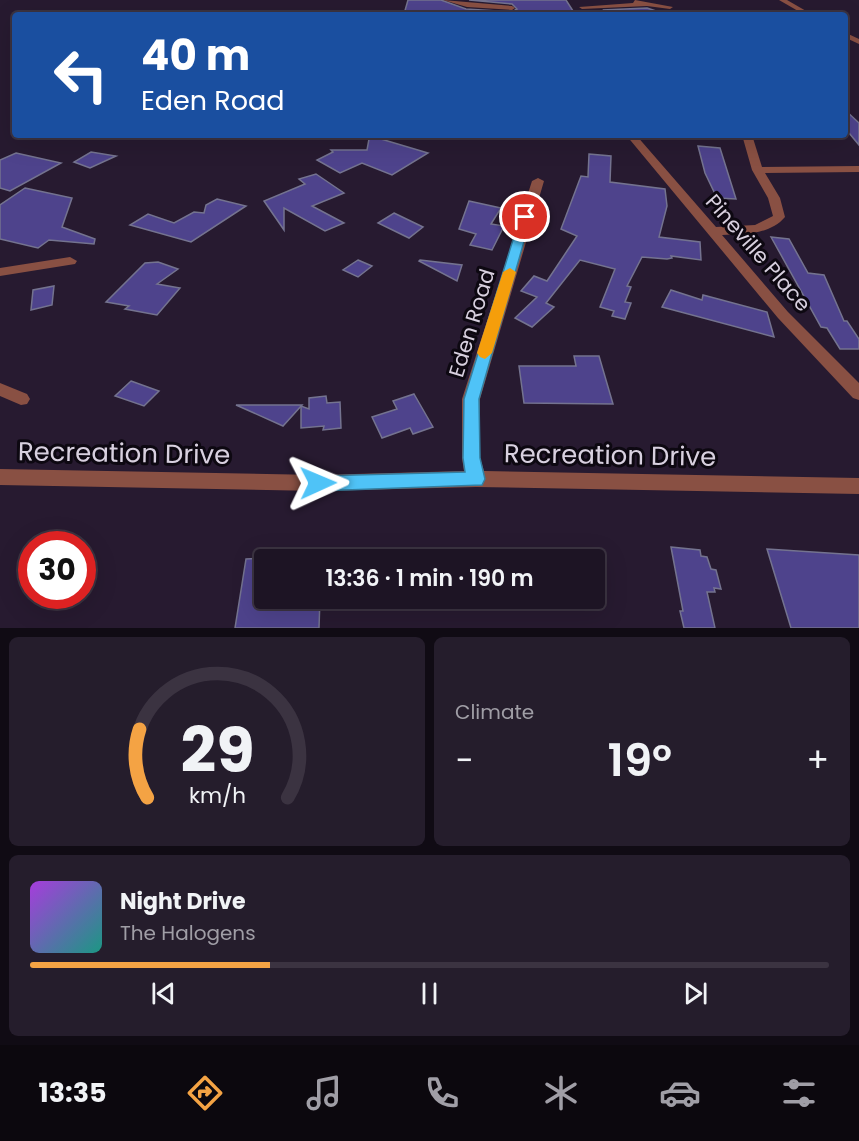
<!DOCTYPE html>
<meta charset="utf-8">
<style>
body{margin:0;font-family:Poppins,sans-serif;background:#251d2c;color:#f1f3f6;height:100vh;display:flex;flex-direction:column;font-size:22px;white-space:nowrap}
*{box-sizing:border-box;margin:0}
p{font-size:20px;color:#a09ea6}
.icon{flex:none;width:33px;height:33px;fill:none;stroke:currentColor;stroke-width:2;stroke-linecap:round;stroke-linejoin:round}
.map{position:relative;height:628px;overflow:hidden}
.panel{display:flex;flex-direction:column;gap:9px;padding:9px;background:#100b14;flex:1}
.panel>*{flex:none}
.hud{position:absolute;left:12px;top:12px;width:836px;height:126px;border-radius:6px;box-shadow:0 6px 24px #0002,0 0 0 2px #3b3341;background:#1a4fa0;color:#fff;overflow:hidden}
.speed{position:absolute;left:18px;top:531px;display:flex;gap:12px;font-size:30px;font-weight:700;text-align:center}
.speed>*{display:grid;place-content:center;width:78px;height:78px;border-radius:50%;background:#1d1424;box-shadow:0 6px 24px #0002,0 0 0 2px #3b3341;line-height:1}
.speed .limit{border:9px solid #d22;background:#fff;color:#111}
.pin{position:absolute;display:grid;place-items:center;width:51px;height:51px;color:#fff;margin:-26px;border:3px solid #fff;border-radius:50%;box-shadow:0 2px 6px #0007}
.me{position:absolute;width:66px;margin:-33px;rotate:89deg;stroke-linejoin:round;filter:drop-shadow(0 0 4px #0008)}
.turn{display:flex;align-items:center;gap:21px;height:126px;padding:0 30px;font-size:27px}
.turn .icon{width:78px;height:78px;stroke-width:2.5}
.turn b{display:block;font-size:42px;line-height:51px}
.big{font-size:45px;font-weight:600;line-height:1.1}
.panel .tile{flex:1;display:flex;flex-direction:column;justify-content:center;gap:9px;min-width:0;padding:0 21px;border-radius:9px;background:#251d2c}
.panel .dial{align-items:center;gap:0}
.dial svg{height:156px;overflow:visible;fill:none;stroke:#3b3341;stroke-width:7;stroke-linecap:round;text-anchor:middle}
.dial text{fill:#f1f3f6;stroke:none}
.song{display:flex;align-items:center;gap:18px}
.cover{width:72px;height:72px;border-radius:9px;background:linear-gradient(135deg,hsl(280 70% 55%),hsl(170 70% 35%))}
.played{height:6px;border-radius:3px;background:linear-gradient(90deg,#f4a344 30%,#3b3341 30%)}
.keys{display:flex;justify-content:space-around;direction:ltr}
.heat{display:flex;justify-content:space-between;align-items:center;font-size:33px;direction:ltr}
.panel .tiles{flex:1;display:grid;gap:9px;grid-template-columns:1fr 1fr}
.tile:last-child{grid-column:span 2}
.trip{position:absolute;left:254px;top:549px;width:351px;height:60px;border-radius:6px;background:#1d1424;box-shadow:0 6px 24px #0002,0 0 0 2px #3b3341;font-weight:600;line-height:60px;text-align:center}
.dock{display:flex;height:96px;justify-content:space-around;align-items:center;background:#0c080e;color:#a09ea6}
.dock .icon{width:42px;height:42px}
.dock .on{color:#f4a344}
.dock b{font-size:27px;color:#f1f3f6}
.map>svg:first-child{display:block}
.building{fill:#4e438c;stroke:#74738f;stroke-width:1.5}
.lines{fill:none;stroke-linecap:round;stroke-linejoin:round}
.minor{fill:#895043;fill-rule:evenodd}
.tertiary{fill:#895043;fill-rule:evenodd}
.route{fill:#4fc3f7;stroke:#337fa1;stroke-width:1.5}
.slow{fill:#f59e0b}
.labels{text-anchor:middle;stroke-width:6;stroke-linejoin:round;paint-order:stroke}
.street-label{font-size:21px;fill:#d8d0df;stroke:#0d0811}
.near-street-label{font-size:26px;fill:#d8d0df;stroke:#0d0811}
</style>
<div class="map">
<svg width="859" height="628" viewBox="0 0 859 628">
<rect width="100%" height="100%" fill="#271a30"/>
<g class="building">
<path d="M408,0H441L466,9L512,12L517,9L512,4L469,0H566L575,14H404Z"/>
<path d="M647,8L659,12H647L652,15H609L604,10Z"/>
<path d="M844,109L859,123V145L844,127Z"/>
<path d="M369,139H381L428,153L392,175L362,163L340,173L317,160L333,152L331,150H367Z"/>
<path d="M698,146L720,148L736,199L717,198L705,173Z"/>
<path d="M91,152L116,156L90,168L74,162Z"/>
<path d="M16,153L61,163L10,191L0,188V160Z"/>
<path d="M589,154L611,156L610,182L665,189L667,206L659,237L700,242L701,260L671,256L672,258L667,259L642,257L627,286L631,287L625,302L631,303L625,319L612,316L614,311L600,307L615,269L580,260L546,303L554,307L532,327L515,318L537,297L521,291L534,276L547,281L577,236L561,229L581,176L588,177Z"/>
<path d="M316,174L344,193L312,206L344,223L325,231L284,208V230L264,201L305,184L299,179Z"/>
<path d="M25,188L72,198L62,227L95,239L94,244L49,240L38,248L0,239V205Z"/>
<path d="M217,199L246,206L191,242L130,225L148,214L174,223L194,212L204,213L206,205Z"/>
<path d="M469,201L501,208L491,224L504,226L492,250L470,245L476,234L459,229Z"/>
<path d="M394,213L423,227L409,238L378,223Z"/>
<path d="M771,237L789,239L808,273L824,275L844,321H847L859,339V349H840L827,328L821,327Z"/>
<path d="M358,260L372,266L358,277L343,270Z"/>
<path d="M420,260L462,265L457,281L419,261Z"/>
<path d="M158,262L178,269L157,284L180,288L157,315L125,309L129,306L106,302L145,263Z"/>
<path d="M54,286L52,305L31,310L33,290Z"/>
<path d="M671,290L702,300L703,295L767,312L774,337L662,307Z"/>
<path d="M574,356H599L613,404L524,403L519,366H576Z"/>
<path d="M131,381L159,391L144,406L115,396Z"/>
<path d="M414,394L433,427L413,434L410,428L382,438L372,417L397,409L393,401Z"/>
<path d="M326,396L327,403L340,402L341,428L323,430L324,426L301,428V406L309,409V398Z"/>
<path d="M236,405H302L283,426Z"/>
<path d="M671,547L700,550L701,556L707,557L711,569L716,570L721,589L714,588L715,592H707L715,628H684L680,611H683Z"/>
<path d="M767,549L859,555V628H791Z"/>
<path d="M264,558V598H320L319,628H235L246,559Z"/>
</g>
<g class="lines">
<g class="minor">
<path d="M443,0L512,6L515,8L512,10L467,7Z"/>
<path d="M635,0L673,7L670,9L647,6L582,9L579,7L633,3Z"/>
<path d="M626,135H636L716,227L755,225L773,216L768,198L752,170L742,135H752L762,167L859,166V172L765,173L780,198L785,217C770,235 743,234 722,235L788,312L859,383V400L853,398L778,318Z"/>
<path d="M538,178L544,181L480,399V458L484,471L859,478V494L476,487L318,491L0,485V469L318,475L464,471L462,458V399L532,181Z"/>
<path d="M70,257L77,261L75,264L0,276V268Z"/>
<path d="M0,383L27,394L30,399L27,404L21,405L0,396Z"/>
</g>
<g class="tertiary">
<path d="M779,0H787L813,15H805Z"/>
<path d="M844,32L859,39V44L844,37Z"/>
</g>
</g>
<path class="route" d="M525,214L531,217L479,399L480,458L485,479L482,485L318,491L311,488L309,483L311,478L318,476L465,472L463,458L464,399L520,217Z"/>
<path class="slow" d="M510,268L516,272L492,353L485,359L480,357L477,353L503,272Z"/>
<g class="labels">
<g class="street-label">
<text transform="translate(758 253) rotate(49)" y="7">Pineville Place</text>
<text transform="translate(472 323) rotate(-73)" y="7">Eden Road</text>
</g>
<g class="near-street-label">
<text transform="translate(124 453) rotate(1)" y="9">Recreation Drive</text>
<text transform="translate(610 455) rotate(1)" y="9">Recreation Drive</text>
</g>
</g>
</svg>
<div class="speed"><div class="limit">30</div></div>
<div class="pin" style="left:525px;top:217px;background:#d93025"><svg class="icon" aria-label="arrive" viewBox="0 0 24 24"><path d="M6 21V4h12l-3 4 3 4H6"/></svg></div>
<svg class="me" style="left:318px;top:483px" viewBox="-20 -20 40 40"><path d="M0-17L14 15 0 8-14 15z" fill="#4fc3f7" stroke="#fff" stroke-width="4"/></svg>
<div class="trip">13:36 · 1 min · 190 m</div>
<div class="hud">
<div class="turn"><svg class="icon" aria-label="left" viewBox="0 0 24 24"><path d="M17 20v-9H6M10 6l-5 5 5 5"/></svg><div><b>40 m</b>Eden Road</div></div>
</div>
</div>
<section class="panel">
<div class="tiles">
<div class="tile dial"><svg viewBox="0 0 100 80">
<path d="M14 69A42 42 0 1 1 86 69"/>
<path d="M14 69A42 42 0 0 1 10 34" stroke="#f4a344"/>
<text x="50" y="56" font-size="32" font-weight="700">29</text>
<text x="50" y="72" font-size="11">km/h</text>
</svg></div>
<div class="tile"><p>Climate</p>
<div class="heat"><a>−</a><b class="big">19°</b><a>+</a></div>
</div>
<div class="tile">
<div class="song"><i class="cover"></i><div><b>Night Drive</b><p>The Halogens</p></div></div>
<div class="played"></div>
<div class="keys"><svg class="icon" aria-label="previous" viewBox="0 0 24 24"><path d="M18 5L8 12l10 7zM5 5v14"/></svg><svg class="icon" aria-label="pause" viewBox="0 0 24 24"><path d="M8 5v14M16 5v14"/></svg><svg class="icon" aria-label="next" viewBox="0 0 24 24"><path d="M6 5l10 7-10 7zM19 5v14"/></svg></div>
</div>
</div>
</section>
<nav class="dock">
<b>13:35</b>
<svg class="icon on" aria-label="directions" viewBox="0 0 24 24"><path d="M12 3l9 9-9 9-9-9zM9 14v-3h6M13 9l2 2-2 2"/></svg>
<svg class="icon" aria-label="music" viewBox="0 0 24 24"><path d="M9 18V5l10-2v13"/><circle cx="6" cy="18" r="3"/><circle cx="16" cy="16" r="3"/></svg>
<svg class="icon" aria-label="phone" viewBox="0 0 24 24"><path d="M5 4h4l2 5-3 2q2 4 5 5l2-3 5 2v4C11 20 4 13 5 4z"/></svg>
<svg class="icon" aria-label="climate" viewBox="0 0 24 24"><path d="M12 3v18M4 7l16 10M4 17L20 7"/></svg>
<svg class="icon" aria-label="car" viewBox="0 0 24 24"><path d="M5 17H2v-5l4-1 3-4h7l3 4 3 1v5h-3M9 17h6M6 11h13"/><circle cx="7" cy="17" r="2"/><circle cx="17" cy="17" r="2"/></svg>
<svg class="icon" aria-label="filters" viewBox="0 0 24 24"><path d="M4 7h16M4 17h16"/><circle cx="9" cy="7" r="2"/><circle cx="15" cy="17" r="2"/></svg>
</nav>
